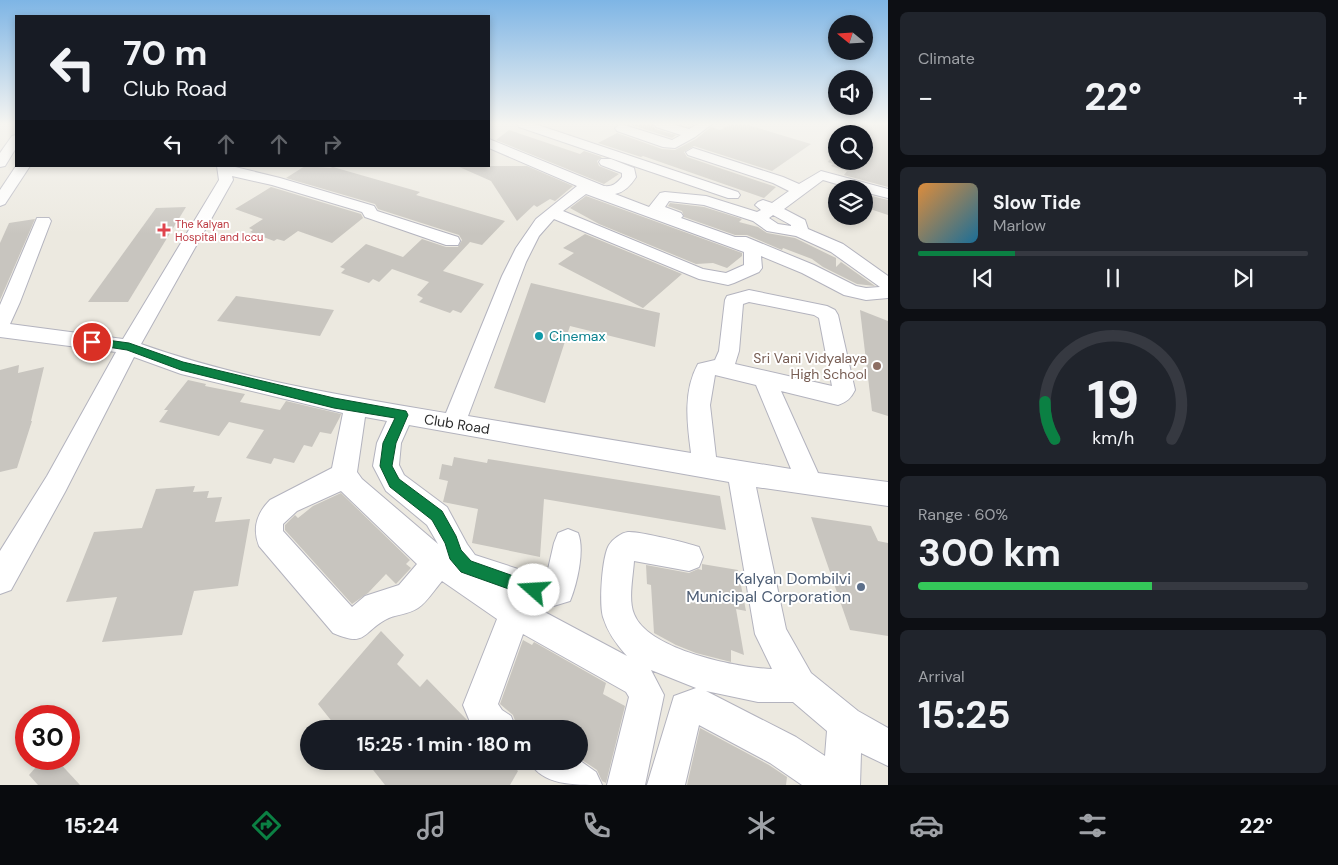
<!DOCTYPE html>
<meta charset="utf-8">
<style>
body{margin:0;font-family:"DM Sans",sans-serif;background:#20242c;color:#f1f3f6;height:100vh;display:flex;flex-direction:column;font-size:19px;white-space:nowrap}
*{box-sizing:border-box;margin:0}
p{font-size:16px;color:#9ea1a6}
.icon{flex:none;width:28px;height:28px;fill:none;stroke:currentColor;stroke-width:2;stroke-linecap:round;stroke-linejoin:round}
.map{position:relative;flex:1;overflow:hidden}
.side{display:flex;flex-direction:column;gap:12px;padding:12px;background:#0d0f14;width:450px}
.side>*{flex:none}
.banner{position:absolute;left:15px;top:15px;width:475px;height:152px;border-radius:0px;box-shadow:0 2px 8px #0003;background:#171b24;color:#f1f3f6;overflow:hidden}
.needle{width:32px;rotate:288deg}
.tools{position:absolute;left:828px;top:15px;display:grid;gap:10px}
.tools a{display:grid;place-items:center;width:45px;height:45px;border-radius:50%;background:#171b24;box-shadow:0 2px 8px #0003;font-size:25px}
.speed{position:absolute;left:15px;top:705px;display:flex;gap:10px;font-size:25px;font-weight:700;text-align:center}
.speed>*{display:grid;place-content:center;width:65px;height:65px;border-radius:50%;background:#171b24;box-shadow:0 2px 8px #0003;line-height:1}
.speed .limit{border:8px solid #d22;background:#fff;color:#111}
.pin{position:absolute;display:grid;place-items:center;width:42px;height:42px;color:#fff;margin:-21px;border:2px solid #fff;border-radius:50%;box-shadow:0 1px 5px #0007}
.me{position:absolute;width:55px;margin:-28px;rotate:289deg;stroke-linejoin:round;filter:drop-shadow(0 0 4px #0008)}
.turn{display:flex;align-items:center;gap:18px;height:105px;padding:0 25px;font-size:22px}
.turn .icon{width:65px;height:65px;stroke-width:2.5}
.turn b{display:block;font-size:35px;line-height:42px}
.lanes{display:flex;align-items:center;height:48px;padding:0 25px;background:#0003;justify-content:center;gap:25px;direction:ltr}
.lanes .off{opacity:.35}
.big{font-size:38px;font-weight:700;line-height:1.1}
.side .widget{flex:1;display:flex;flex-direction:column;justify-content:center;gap:8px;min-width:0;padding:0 18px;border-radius:8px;background:#20242c}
.side .dial{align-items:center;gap:0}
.dial svg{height:130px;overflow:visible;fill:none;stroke:#363941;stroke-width:7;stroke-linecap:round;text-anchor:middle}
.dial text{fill:#f1f3f6;stroke:none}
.song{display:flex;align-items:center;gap:15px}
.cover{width:60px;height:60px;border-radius:8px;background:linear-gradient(135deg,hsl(30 70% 55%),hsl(200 70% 35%))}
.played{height:5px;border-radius:2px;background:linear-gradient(90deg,#0b8043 25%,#363941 25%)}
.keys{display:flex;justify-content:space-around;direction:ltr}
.heat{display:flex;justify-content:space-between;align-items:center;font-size:28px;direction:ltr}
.charge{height:8px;border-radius:4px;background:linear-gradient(90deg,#34c759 60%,#363941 0)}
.trip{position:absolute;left:300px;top:720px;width:288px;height:50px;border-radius:25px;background:#171b24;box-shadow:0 2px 8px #0003;font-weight:700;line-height:50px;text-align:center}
.tab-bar{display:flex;height:80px;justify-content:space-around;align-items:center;background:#090b0e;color:#9ea1a6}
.tab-bar .icon{width:35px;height:35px}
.tab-bar .active{color:#0b8043}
.tab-bar b{font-size:22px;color:#f1f3f6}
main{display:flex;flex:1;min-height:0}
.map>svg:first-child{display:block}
.building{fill:#c8c5bf}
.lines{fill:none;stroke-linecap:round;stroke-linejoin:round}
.minor-casing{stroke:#b3b3be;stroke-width:2}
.minor{fill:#fff;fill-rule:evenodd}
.route{fill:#0b8043;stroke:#07532c}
.health-dot{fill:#e0444e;stroke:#fff;stroke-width:2}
.culture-dot{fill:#0f9aa8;stroke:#fff;stroke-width:2}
.education-dot{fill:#8d6e63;stroke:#fff;stroke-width:2}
.service-dot{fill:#5c6f8a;stroke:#fff;stroke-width:2}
.labels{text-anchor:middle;stroke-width:4;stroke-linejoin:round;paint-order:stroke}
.far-health-label{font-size:11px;fill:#be3a42;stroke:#fff;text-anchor:start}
.culture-label{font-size:14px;fill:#0d838f;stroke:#fff;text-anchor:start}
.education-label{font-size:14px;fill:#785e54;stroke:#fff;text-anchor:end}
.street-label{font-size:14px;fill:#2c2c2c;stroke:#fff}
.near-service-label{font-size:16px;fill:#4e5e75;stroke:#fff;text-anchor:end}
</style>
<main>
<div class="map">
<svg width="888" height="785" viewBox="0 0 888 785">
<rect width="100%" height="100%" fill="#ece9e0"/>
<g class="building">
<path d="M634,124H652L655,129L676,135L672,138L632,125Z"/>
<path d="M731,124H745L811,144L772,171L694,146L684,152L687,157L776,187L764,198L643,156L641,157L598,143L617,133L662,149L675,150L696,139L711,127L720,130Z"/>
<path d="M856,124H888V187L844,175L847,171L831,166L833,164L828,162L836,151V161H864V134H849Z"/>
<path d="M509,130L580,154L584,151L602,157L597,161L599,166L619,174L604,184L496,140Z"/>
<path d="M305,166L330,168L333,167L420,192L416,195L505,221L482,245L470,242L443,271L484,284L461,313L453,310L450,313L419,302L423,298L417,295L429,282L392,269L379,282L373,279L369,283L341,273L345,269L340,267L366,244L403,257L422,239L446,247H458L462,240L459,235L378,209L375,204L286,178Z"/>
<path d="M457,166H527L573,186L555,201L550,199L537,207L534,205L517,221L491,181Z"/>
<path d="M271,187L361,214L363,218L332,243L298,231L284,241L277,239L274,241L250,232L253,230L249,228L263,219L235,209Z"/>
<path d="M864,194L888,200V215L864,207Z"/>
<path d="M586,196L742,253V256L727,268L713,263L696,264L599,224L570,208Z"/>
<path d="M670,203L704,207L742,219L739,222L758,227L767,233L795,238L836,258V267L841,262L875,286L857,284L823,267L812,259L783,248L782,250L747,235H735L684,217L682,211L668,206Z"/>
<path d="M186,207L128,302H88L156,208Z"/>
<path d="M35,219L0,300V243L9,223Z"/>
<path d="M585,234L682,274L643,308L558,264L574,253L563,248Z"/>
<path d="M531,283L660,313L655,347L570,326L545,403L494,388Z"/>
<path d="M236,296L334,310L320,336L217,321Z"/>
<path d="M860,310L888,321V416L872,411Z"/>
<path d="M19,365L18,373L44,367L31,421H32L17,468L0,472V370Z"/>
<path d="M188,380L206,384L205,386L245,394L240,402L280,410L286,401L341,414L340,417L331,434L320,432L312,447L304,445L294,463L274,458L271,464L246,458L264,430L229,422L219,436L159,422L168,410H164Z"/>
<path d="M454,457L487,463L488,459L720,496L726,530L544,499L540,557L472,543L478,509L443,502L448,481L439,479L442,464L452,466Z"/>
<path d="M195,486L193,492L209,491L207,498L222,497L215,522L250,519L238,586L194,591L182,635L102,642L117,597L66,602L94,532L142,528L156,489Z"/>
<path d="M341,493L410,560L406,564L411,568L396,584L386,574L368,593L352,604L285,530V525L295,515L298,518L313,506Z"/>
<path d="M811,517L871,526L878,541L888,543V636L850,630Z"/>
<path d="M702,564L738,570L746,611L736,609L744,655L731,650V662L696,653L676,645L654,633L651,585L647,584L646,565L689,573L698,569L702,570Z"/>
<path d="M381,631L404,655L397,664L420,687L427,679L467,720L471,729H338L318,704Z"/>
<path d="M523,640L532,645L534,642L606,683L603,694L625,706L606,783L602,781L597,770L579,758V729H518L513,715L500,704Z"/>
<path d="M700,728L769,765L787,777L786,785H687Z"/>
<path d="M43,759H56L80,785H38L29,775Z"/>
<path d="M366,761H508L518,771L510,785H385Z"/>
</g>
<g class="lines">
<g class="minor-casing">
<g id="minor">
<path d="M517,124H535L738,192L740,195L738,198H728L519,127Z"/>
<path d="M621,124L672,140L681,135L656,127L654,124H672L689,129L698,124H712L695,137L675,148L663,147L617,131L615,128Z"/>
<path d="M16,135V148L5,166L0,167V153L12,136Z"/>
<path d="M489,139L604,186C613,187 617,183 622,177V173L601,165L599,162L601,159H611L634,168L636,177C631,185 625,192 615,194L649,207L660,193L665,192L706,196L757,212L761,210L755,205L758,202L763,200L772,203L789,191L773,183L688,155L686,152L693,148L783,177L799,184L821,171L888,189V198L864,192V189H854L823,180L784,209L805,220L808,229L843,244L888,276V298L866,300L844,295L802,273L761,256L762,268L759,272L734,283L728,285L699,279L554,219L539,236L526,262L468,416L691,453C687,423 683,391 698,364L715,360L719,351L725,300L727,296L749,290L827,306L835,310L838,315L855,390C851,398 847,402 838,405L781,391L818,473L888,482V506L756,487L786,629L811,673L858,711L888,728V766L861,753L860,785H802L770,763L699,725L685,785H647L674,696L696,688L651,670L664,695L645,785H607L629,697L626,692L523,634L498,704L502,710L511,716L516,729H473L463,705L497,619L442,581C435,589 427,602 418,608C408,615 395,614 385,620C361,634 366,647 333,633L259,546C252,528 257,513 270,500L332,468L343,413L181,374L134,357L65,492L11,590L0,594V551L47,476L116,352L0,337V305L37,218H49L51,221L20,302L10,324L123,339L219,180L217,166H231L280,178L374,206L377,211L458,237L460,241L458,245H446L365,217L362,212L272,185L232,176L233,180L141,344C240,379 344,396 446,413L502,276L516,248L536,219L577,186L489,148ZM586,194L744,252V265L726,273L703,269L563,211ZM669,201L704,205L753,221L767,231L796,236L831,252L880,287L866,288L856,286L814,265L746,237H735L681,218L683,216L681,213L665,207ZM773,215L791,225V226L778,224L769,218ZM749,302L814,315L819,318L832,386L735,364L739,351L743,304ZM715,375L756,385L791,469L716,457L710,405ZM365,417L387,421L377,443L373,466L386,491L427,525L438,544L362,479L357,472ZM409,425L729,482L755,634L772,669C738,668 648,650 634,614C628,600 633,577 634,561L689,571L699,567L703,557L699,547C688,543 638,531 628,532C621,533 613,539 609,545C602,557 599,603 603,617C608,633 616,644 627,656L524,601L547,608L570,601C577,584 585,550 578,533L568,529L558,533L554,543L546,578L475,555L467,544L447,507L404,475L399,465L401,443ZM341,491L417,564L399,585L365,596L352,607L283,531V524L297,511ZM706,691L758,702H793L827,731L825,756L796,737Z"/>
<path d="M16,166H30L5,204L0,206V190Z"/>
<path d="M579,760L596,772L602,785C572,785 542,785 529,761Z"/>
</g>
</g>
<use href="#minor" class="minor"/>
</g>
<linearGradient id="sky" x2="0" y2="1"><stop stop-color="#7eb5e5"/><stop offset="0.53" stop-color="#f6f5f1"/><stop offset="1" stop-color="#f6f5f1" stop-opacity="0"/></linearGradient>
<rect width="888" height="234" fill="url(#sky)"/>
<path class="route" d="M92,338L129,343L183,362L334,398L406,411L408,415L396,443L392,466L399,479L442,511L456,536L461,550L471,561L539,585L542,590L539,595L534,598L461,572L450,559L445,543L432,520L390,487L380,466L383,443L395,418L334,408L181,370L127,350L88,344L87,342Z"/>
<path class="health-dot" d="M161.5 222.5h5v5h5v5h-5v5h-5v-5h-5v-5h5z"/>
<circle class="culture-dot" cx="539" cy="336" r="5"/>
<circle class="education-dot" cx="877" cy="366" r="5"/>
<circle class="service-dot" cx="861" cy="587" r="5"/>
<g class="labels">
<g class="far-health-label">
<text x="175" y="228">The Kalyan<tspan x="175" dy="13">Hospital and Iccu</tspan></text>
</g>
<g class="culture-label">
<text x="549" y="341">Cinemax</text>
</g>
<g class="education-label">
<text x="867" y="363">Sri Vani Vidyalaya<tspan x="867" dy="16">High School</tspan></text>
</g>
<g class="street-label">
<text transform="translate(457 424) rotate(9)" y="5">Club Road</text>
</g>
<g class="near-service-label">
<text x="851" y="584">Kalyan Dombilvi<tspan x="851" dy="18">Municipal Corporation</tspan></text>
</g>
</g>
</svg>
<div class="tools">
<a><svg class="needle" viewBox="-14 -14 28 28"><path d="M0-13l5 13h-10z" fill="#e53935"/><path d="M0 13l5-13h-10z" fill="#9ea1a6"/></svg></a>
<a><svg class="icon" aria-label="sound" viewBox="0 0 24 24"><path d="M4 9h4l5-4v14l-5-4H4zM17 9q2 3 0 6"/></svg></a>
<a><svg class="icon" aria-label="search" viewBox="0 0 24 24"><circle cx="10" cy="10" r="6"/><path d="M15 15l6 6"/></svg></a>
<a><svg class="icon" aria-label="layers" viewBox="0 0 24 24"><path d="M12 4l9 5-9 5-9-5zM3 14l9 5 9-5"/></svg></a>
</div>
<div class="speed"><div class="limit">30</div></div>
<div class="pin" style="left:92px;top:342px;background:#d93025"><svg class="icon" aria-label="arrive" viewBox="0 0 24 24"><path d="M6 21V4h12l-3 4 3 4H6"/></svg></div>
<svg class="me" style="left:534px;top:590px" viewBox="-20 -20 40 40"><circle r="19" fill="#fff"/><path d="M0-13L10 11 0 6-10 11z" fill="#0b8043"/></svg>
<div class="trip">15:25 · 1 min · 180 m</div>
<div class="banner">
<div class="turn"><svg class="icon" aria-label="left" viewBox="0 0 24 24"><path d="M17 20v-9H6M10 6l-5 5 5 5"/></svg><div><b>70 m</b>Club Road</div></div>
<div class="lanes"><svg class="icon" aria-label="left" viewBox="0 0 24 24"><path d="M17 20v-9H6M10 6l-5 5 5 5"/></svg><svg class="icon off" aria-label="ahead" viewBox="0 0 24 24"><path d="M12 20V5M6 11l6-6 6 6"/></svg><svg class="icon off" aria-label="ahead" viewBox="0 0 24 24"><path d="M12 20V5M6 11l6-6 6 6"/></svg><svg class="icon off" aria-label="right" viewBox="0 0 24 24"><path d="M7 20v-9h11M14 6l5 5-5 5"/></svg></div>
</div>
</div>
<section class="side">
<div class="widget"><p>Climate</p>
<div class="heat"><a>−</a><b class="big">22°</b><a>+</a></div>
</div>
<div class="widget">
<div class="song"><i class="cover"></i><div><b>Slow Tide</b><p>Marlow</p></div></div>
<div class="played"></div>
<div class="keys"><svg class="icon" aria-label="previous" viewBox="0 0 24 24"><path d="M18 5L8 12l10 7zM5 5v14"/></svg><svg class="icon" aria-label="pause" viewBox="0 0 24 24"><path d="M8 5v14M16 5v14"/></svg><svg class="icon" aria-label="next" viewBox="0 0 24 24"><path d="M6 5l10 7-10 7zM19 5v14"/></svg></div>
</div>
<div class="widget dial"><svg viewBox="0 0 100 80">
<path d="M14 69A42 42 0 1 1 86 69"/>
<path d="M14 69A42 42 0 0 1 8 46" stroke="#0b8043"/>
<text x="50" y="56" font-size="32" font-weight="700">19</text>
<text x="50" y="72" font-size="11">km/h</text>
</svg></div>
<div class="widget"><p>Range · 60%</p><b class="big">300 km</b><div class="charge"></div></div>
<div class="widget"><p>Arrival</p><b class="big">15:25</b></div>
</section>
</main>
<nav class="tab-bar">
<b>15:24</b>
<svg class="icon active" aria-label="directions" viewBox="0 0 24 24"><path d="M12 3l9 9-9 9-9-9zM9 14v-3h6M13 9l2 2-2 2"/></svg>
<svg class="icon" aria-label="music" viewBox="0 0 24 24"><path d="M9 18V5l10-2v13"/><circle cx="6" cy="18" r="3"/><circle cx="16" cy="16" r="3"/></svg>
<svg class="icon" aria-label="phone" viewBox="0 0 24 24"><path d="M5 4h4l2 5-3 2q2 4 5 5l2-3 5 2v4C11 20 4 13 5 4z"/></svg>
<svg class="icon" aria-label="climate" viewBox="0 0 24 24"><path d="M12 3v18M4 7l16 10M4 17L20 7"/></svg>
<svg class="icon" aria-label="car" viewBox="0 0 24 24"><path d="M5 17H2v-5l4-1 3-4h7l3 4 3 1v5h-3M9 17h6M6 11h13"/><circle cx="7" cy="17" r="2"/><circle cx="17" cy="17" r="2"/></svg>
<svg class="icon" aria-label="filters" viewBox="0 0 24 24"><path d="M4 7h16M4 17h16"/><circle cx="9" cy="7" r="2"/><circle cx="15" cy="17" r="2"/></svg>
<b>22°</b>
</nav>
